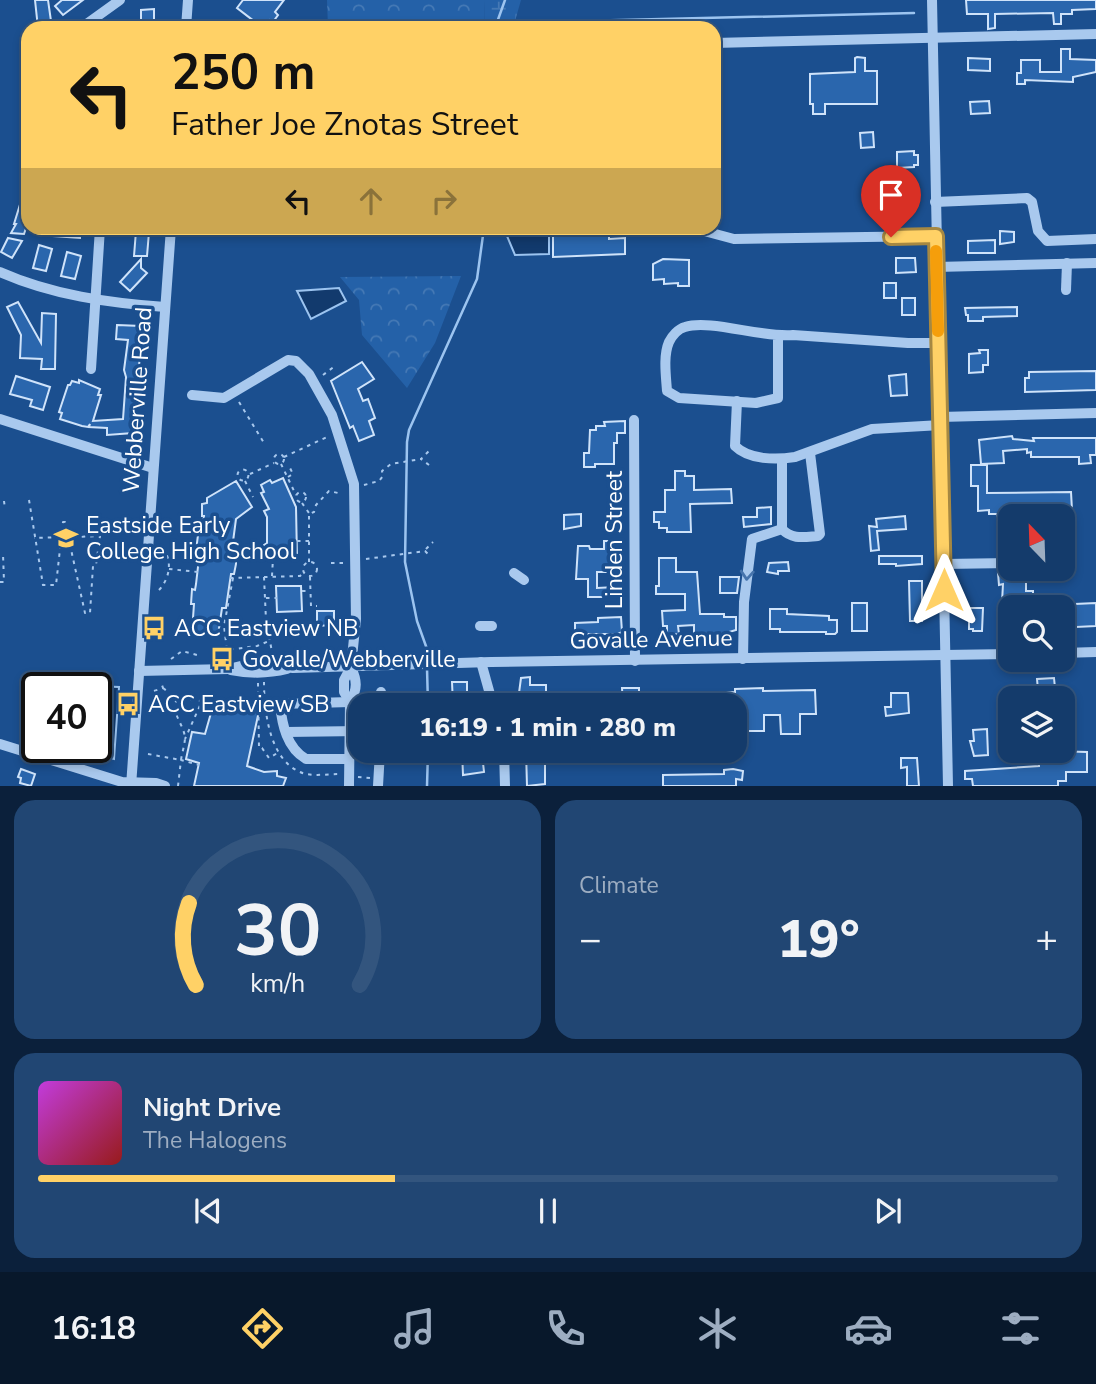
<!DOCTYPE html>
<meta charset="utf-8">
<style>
body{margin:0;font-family:"Nunito Sans",sans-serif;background:#214673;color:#f1f3f6;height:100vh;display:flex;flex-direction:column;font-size:26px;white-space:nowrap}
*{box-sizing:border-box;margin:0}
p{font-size:23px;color:#9dadc1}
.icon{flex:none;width:38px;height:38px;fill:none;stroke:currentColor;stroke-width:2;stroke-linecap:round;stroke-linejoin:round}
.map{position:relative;height:786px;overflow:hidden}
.panel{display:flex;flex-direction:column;gap:14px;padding:14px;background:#0b203b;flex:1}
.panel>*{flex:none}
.top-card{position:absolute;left:21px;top:21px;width:700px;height:214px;border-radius:21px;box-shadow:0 4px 10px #0003,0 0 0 2px #33557e;background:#ffd166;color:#111;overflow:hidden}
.needle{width:46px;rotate:337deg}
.buttons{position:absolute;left:998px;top:504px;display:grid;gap:14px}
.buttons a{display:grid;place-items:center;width:77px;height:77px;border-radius:14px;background:#143b6b;box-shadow:0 4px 10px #0003,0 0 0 2px #33557e;font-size:35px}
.speed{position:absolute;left:21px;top:672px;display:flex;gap:14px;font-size:35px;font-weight:700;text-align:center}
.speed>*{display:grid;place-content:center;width:91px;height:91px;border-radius:50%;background:#143b6b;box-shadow:0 4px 10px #0003,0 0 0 2px #33557e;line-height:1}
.speed .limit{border:4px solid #111;border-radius:10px;background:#fff;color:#111}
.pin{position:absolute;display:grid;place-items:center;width:60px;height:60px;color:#fff;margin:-72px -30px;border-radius:50% 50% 50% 0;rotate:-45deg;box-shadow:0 0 7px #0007}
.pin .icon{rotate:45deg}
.me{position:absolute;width:77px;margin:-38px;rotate:0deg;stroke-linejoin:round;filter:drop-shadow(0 0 5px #0008)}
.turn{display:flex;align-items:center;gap:24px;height:147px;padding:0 35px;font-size:32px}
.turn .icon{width:91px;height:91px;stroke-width:2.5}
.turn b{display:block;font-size:49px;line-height:60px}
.lanes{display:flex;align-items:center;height:66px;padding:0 35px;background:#0003;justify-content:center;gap:35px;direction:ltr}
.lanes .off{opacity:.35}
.big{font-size:52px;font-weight:800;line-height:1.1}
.panel .tile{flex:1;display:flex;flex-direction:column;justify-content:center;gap:10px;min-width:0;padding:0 24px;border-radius:21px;background:#214673}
.panel .dial{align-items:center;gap:0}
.dial svg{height:182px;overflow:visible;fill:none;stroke:#33557e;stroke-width:7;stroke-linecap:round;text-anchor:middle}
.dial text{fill:#f1f3f6;stroke:none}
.song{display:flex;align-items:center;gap:21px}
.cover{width:84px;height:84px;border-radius:10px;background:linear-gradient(135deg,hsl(290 70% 55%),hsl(0 70% 35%))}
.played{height:7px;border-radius:4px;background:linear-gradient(90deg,#ffd166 35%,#33557e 35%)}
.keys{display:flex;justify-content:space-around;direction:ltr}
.heat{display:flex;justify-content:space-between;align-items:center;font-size:38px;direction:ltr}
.panel .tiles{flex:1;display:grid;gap:14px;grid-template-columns:1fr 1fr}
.tile:last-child{grid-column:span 2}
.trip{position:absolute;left:348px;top:693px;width:399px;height:70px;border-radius:21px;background:#143b6b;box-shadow:0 4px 10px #0003,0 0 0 2px #33557e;font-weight:800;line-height:70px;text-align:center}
.dock{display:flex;height:112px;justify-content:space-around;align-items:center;background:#08182b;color:#9dadc1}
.dock .icon{width:49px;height:49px}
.dock .current{color:#ffd166}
.dock b{font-size:32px;color:#f1f3f6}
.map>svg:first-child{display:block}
.forest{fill:url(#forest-crowns)}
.wetland{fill:url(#wetland-marsh)}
.water{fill:#123a6d;stroke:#9cc4f0;stroke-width:2}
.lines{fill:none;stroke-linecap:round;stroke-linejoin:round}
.stream{stroke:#9cc4f0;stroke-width:2.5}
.building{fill:#2a66ad;stroke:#cfe3fa;stroke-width:2}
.path{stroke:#a9c9ee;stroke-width:2;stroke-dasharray:3.5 5;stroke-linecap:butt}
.minor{stroke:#a9c9ee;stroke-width:10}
.oneway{stroke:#4674ac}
.route-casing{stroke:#a68842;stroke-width:18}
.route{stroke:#ffd166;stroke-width:12}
.slow{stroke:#f59e0b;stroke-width:12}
.labels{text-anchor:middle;stroke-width:7;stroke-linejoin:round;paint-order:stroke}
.street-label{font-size:23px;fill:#fff;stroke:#1b4f8f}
.poi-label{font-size:23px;fill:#fff;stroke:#1b4f8f;text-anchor:start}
</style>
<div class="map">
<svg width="1096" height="786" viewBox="0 0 1096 786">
<defs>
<pattern id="forest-crowns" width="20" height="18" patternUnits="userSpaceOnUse" patternTransform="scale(1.75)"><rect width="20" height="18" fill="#2461a8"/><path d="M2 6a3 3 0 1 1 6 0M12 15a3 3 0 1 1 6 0" fill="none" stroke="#4579b5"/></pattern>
<pattern id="wetland-marsh" width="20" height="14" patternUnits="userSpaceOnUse" patternTransform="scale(1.75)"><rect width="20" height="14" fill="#2461a8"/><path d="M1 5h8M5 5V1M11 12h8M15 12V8" fill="none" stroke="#4579b5"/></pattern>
</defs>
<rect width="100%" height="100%" fill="#1b4f8f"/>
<g class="forest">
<path d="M327,0H484L485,28H328Z"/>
<path d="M461,276L435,343L407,388L362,335L359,300L340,277Z"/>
</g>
<path class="wetland" d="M484,0H521L513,28H485Z"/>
<g class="water">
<path d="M506,228H549V254L515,255L507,236Z"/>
<path d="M339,288L346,301L311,319L297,291Z"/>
<path d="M95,686L119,687L114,759L83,750L84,747H96Z"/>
</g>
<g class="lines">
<g class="stream">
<path d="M497,23L914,13"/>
<path d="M495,28L505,0"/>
<path d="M427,661V649L417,621L405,562L407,442L409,430L477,279L484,228"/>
<path d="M427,668L428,705"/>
<path d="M427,786L428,751"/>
</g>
</g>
<g class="building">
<path d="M35,0H48L52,28H38Z"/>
<path d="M62,0H83L63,15L55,6Z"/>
<path d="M243,0H284L275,12L278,15L273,22L270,20L263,28L237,8Z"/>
<path d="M966,0H1096V9L1072,10V14H1061V24H1054L1053,13L995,14V28L988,29V14H967Z"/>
<path d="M154,9V28H141V10Z"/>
<path d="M1061,49H1070V59L1096,60V72L1073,77V82L1025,80V84H1017V73H1021V60H1040V72H1061Z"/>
<path d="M857,57L865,58V71H877V104H825V114H813V104H810V74L855,72V58Z"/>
<path d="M968,58L990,59V71L968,70Z"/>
<path d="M989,101L990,113L971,114L970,102Z"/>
<path d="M873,132L874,147L861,148L860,133Z"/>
<path d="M914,151V155H918V165H914V167L897,168V152Z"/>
<path d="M22,198L28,200V222L24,234L11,233L16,224H14Z"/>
<path d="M40,228H80V238L39,235Z"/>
<path d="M553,228H604V233L609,232V239L625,238V254L553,257Z"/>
<path d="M136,231L149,232L147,256H134Z"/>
<path d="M1000,231L1014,232V242L1000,244Z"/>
<path d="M8,238L22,241L12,258L1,252Z"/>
<path d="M995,240V253H968V241Z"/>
<path d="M39,245L52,249L46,271L33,268Z"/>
<path d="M67,252L81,256L75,279L61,276Z"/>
<path d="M896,258H915L916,272L896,273Z"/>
<path d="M141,259V268L147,273L130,291L120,282Z"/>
<path d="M663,259L689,260V286H678V283L664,284V279L653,280V264Z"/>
<rect x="884" y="283" width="12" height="15"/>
<rect x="902" y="298" width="13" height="17"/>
<path d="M18,302L41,343L42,313L56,314L55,369H41L42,359L20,358L21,335L7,307Z"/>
<path d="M1017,307V316L983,317V321H968V315H966L965,308Z"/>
<path d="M117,325L141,326L138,391L133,433L107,435V428L89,427L90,424L88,427L82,426L60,419L62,413L59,412L68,385H70L72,381L79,383V380L100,389L98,395H101L93,421L123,419L126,377L124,370L128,340L116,339Z"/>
<path d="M979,350H988V365H983V372L969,373V354L980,353Z"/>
<path d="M362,362L374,379L358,389L363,401L368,399L375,418L369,421L374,435L359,441L353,426L350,428L331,381Z"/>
<path d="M1096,371V390L1025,392V378H1029V372Z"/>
<path d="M906,374L907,395L891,396L889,376Z"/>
<path d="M16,376L50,387L43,410L30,406L32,400L10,394Z"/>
<path d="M625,421V433H617V443H614V464H595V467H584V453H589L590,430H596V426H605L604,422Z"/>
<path d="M1012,436L1013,439L1034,441L1033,438H1096V455H1090L1091,463L1079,464V457H1031V452L1027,453V449L1003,451L1004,463L981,464L979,440Z"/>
<path d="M971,465H987V493L1071,492L1072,510L1031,511V516H1010V542H1001V537H998L997,514H989V510L978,511V486H971Z"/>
<path d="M675,471H685V476H694V490L731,489L732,503L690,504L691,532H667V528H659V522H654V512H665V490H675Z"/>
<path d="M283,478L296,507L297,558H269L263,555L264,545L267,543V517L264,511L269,509L261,493L264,492L261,485L270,480L272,483Z"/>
<path d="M236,481L252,507L236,519L232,549L236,551V564L234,574H231L226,608H222L218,635L192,632L194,604H191L192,589L195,590L196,584L199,558H195L198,535H202L204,516H202V504L207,503V498Z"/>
<path d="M771,507V524L744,527L743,517H757V508Z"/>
<path d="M581,514V526L564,529V515Z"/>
<path d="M905,516L906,529L877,531L879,550L871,551L869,526L877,527L876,519Z"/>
<path d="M604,541H616V544H619V567H616V572H597V588L615,587V597H588V579H576L578,546H589L590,549H604Z"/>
<path d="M879,556H922V564L896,566V564H879Z"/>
<path d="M659,558H676V572H697L700,614H724V617H736V630L729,632V634L694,633V625L678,626L679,634L667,635V626H663L662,611L685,610V594H656V586H659Z"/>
<path d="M788,562L789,571H778V574L767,572L769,563Z"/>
<path d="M1026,572V591H1033V607H1005L1006,602H1002L1003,584L999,585L998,573Z"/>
<path d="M720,577H739L737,593H720Z"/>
<path d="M909,581H922V621H910Z"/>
<path d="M276,586H301L302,611L277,612Z"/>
<rect x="852" y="603" width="15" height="28"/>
<path d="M1096,603V626L1076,627L1075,604Z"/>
<path d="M969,608H983L982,631H973V629H969Z"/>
<path d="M770,609H787V614L829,616V620H837V632L835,634H826V632H780V629H770Z"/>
<path d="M317,611H334V625L317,626Z"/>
<path d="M621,617L622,632L618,634H575V623L598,622V618Z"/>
<path d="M530,677V685H546V699H522V693H519L521,678Z"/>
<path d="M1054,678L1056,698H1021V691L1038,690L1037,679Z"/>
<path d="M452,682H467V692H470L468,705H453Z"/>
<path d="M622,688H639V705H623Z"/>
<path d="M763,688V691L815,690L816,714H800V734H781L780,715H764V731H736L735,705H672V693L735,692V689Z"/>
<path d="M891,693H908L909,713L886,716L885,707H891Z"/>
<path d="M215,699L234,703V706L259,711L247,766L264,772L277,771V776L286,778L283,786H194L199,763L186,759L192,732L205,734Z"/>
<path d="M987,729L988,755L974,756L970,741H974L973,730Z"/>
<path d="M462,751H478V761L483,763L484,772L463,775Z"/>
<path d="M526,751H545V784L527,786Z"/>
<path d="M1051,751L1087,752V772H1066V781H1058V786H973L972,779H965V771L1039,766V754H1051Z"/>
<path d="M901,758H917L919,786H907V767L901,768Z"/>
<path d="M21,769L35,774L31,786L20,783L21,778L18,777Z"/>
<path d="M733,769L743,771L742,780L736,779V786H663V775L724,774V770Z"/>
</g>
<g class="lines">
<g class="path">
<path d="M323,375L335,366"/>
<path d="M239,402L264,443"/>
<circle cx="279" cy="459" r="5"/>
<path d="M284,457L327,437L326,434"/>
<path d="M281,464L296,495"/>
<path d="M429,465L421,459L430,450"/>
<circle cx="243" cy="475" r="5.5"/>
<path d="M250,474L274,463"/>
<path d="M288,477L293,474L290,468L293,467"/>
<path d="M245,481L253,497"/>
<path d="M364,485L379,481L383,476L382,471L391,464L421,459"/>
<circle cx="301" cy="497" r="5"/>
<path d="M29,500L43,585H56L63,522H65L85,613H90L93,566L96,565L100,536C78,537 56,537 34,538"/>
<path d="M4,501L5,509"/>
<path d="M302,503L309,513"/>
<path d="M297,541H309"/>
<path d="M426,549L433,542"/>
<path d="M366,559L425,551L431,557"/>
<circle cx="310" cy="569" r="7"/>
<path d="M309,562V514L314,512L316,505L329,491L338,493L342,492"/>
<path d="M331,563H344"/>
<path d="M169,569L198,572"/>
<path d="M272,576L273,558"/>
<path d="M264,577L266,620L272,652"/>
<path d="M310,577L311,606H317"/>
<path d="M230,578L300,576L304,572"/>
<path d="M233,578L224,626L227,650L257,646L269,641"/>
<path d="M0,582H4L3,554"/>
<path d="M159,590C170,578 173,560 162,547"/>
<path d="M302,591H310"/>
<path d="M266,598H277"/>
<path d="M171,659L182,651L197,655"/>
<path d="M264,682C264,710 269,759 300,772C311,777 327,774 339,774"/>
<path d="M258,683L259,748H262L269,758L279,752"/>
<path d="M163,688L176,698"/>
<path d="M154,691L163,688L161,682"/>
<path d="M148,754L181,760C182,753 185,744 185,737C183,723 170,712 177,699L202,701L185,739"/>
<path d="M358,777L370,778"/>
<path d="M178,786L181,760L199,765"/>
</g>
<g class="minor">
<path d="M932,0L948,786"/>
<path d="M81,28L120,0"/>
<path d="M186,28L188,0"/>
<path d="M714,43L1096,34"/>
<path d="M935,202L1027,198L1032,202L1038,231L1047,241L1096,239"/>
<path d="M693,228L734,239L936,236"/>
<path d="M936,267L1096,263"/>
<path d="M0,272C52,295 109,303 165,307"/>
<path d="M1066,290L1067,263"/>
<path d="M778,336V398L756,403L679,398L667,391C666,376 663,356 669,342C672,336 678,329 685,327C710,319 762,338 793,335L908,343H938"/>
<path d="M91,369L100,228"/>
<path d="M192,395L224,398L288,360L296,361L309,374L332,415L354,484L356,619L351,667L344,680V692L350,702L349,786"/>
<path d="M737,401L735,446C749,460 776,460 795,457L872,429L941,425"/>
<path d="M940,417L1096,413"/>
<path d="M0,419L153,468"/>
<path d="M634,420L635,661"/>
<path d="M782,459V529C792,540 804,537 818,536L820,534L810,453"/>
<path d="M944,564L1010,563"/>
<path d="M514,573L524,580"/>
<path d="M480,626H492"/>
<path d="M1062,653L1096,652"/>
<path d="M743,659L744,602L752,539L782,529"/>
<path d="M481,662L493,705"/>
<path d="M231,670C251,674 267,674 287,669"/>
<path d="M139,671L228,669L249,664L268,663L293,668L491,662L1010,654"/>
<path d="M381,692V705"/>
<path d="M350,702C358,689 357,680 351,667"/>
<path d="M286,732L360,731"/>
<path d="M0,744L122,782L156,783L165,786"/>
<path d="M504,751L505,786"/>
<path d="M348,759H306C287,748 282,725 280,704L350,702"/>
<path d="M131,786L171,228"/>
<path d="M378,786L380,751"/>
</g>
</g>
<defs><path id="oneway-chevron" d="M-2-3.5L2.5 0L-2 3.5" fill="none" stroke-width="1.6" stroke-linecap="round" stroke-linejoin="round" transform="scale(1.75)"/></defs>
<use class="oneway" href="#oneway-chevron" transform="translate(747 575) rotate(94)"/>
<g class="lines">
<g class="route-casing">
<path id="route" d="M891,237L936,236L944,590"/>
</g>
<use href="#route" class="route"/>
<path class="slow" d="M936,251L938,331"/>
</g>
<defs>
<g id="school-bare" transform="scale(1.89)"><path d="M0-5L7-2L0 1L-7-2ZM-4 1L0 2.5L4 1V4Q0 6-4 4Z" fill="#ffd166" stroke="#1b4f8f" stroke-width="2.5" paint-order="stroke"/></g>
<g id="bus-bare" transform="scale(1.89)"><path d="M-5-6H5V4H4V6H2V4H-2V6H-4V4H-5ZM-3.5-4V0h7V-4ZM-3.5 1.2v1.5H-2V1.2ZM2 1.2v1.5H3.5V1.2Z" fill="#ffd166" stroke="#1b4f8f" stroke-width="2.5" paint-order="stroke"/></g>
</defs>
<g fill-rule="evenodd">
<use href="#school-bare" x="66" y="538"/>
<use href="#bus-bare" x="154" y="628"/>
<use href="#bus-bare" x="222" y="659"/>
<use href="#bus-bare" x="128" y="704"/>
</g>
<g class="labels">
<g class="street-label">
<text transform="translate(137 400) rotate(-86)" y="8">Webberville Road</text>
<text transform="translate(614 540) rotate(-90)" y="8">Linden Street</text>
<text transform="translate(651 639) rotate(-1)" y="8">Govalle Avenue</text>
</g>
<g class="poi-label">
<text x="86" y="533">Eastside Early<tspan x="86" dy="26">College High School</tspan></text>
<text x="174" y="636">ACC Eastview NB</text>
<text x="242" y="667">Govalle/Webberville</text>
<text x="148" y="712">ACC Eastview SB</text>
</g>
</g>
</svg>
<div class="buttons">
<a><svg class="needle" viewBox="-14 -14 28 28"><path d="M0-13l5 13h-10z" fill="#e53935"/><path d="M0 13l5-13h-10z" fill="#9dadc1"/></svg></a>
<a><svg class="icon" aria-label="search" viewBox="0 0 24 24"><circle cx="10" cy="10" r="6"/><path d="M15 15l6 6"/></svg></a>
<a><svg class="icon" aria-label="layers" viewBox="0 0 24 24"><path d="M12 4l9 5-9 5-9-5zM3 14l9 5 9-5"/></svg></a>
</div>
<div class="speed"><div class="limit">40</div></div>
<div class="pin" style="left:891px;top:237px;background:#d93025"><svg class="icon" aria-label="arrive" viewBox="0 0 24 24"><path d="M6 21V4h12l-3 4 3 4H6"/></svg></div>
<svg class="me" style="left:944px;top:590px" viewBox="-20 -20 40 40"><path d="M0-17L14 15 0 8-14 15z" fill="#ffd166" stroke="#fff" stroke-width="4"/></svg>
<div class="trip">16:19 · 1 min · 280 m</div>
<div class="top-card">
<div class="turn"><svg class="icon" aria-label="left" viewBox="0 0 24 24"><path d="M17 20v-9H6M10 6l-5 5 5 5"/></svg><div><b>250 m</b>Father Joe Znotas Street</div></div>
<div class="lanes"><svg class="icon" aria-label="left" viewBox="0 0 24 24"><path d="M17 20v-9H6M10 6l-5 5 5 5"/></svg><svg class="icon off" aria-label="ahead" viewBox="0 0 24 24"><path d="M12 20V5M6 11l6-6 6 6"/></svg><svg class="icon off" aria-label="right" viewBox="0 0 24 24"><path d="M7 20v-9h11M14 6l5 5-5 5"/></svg></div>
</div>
</div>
<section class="panel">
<div class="tiles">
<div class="tile dial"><svg viewBox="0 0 100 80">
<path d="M14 69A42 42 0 1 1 86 69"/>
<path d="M14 69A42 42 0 0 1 11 33" stroke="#ffd166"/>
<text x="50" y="56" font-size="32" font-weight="700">30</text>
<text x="50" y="72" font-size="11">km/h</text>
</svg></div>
<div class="tile"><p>Climate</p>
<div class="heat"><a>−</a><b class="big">19°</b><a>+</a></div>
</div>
<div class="tile">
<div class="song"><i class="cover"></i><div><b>Night Drive</b><p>The Halogens</p></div></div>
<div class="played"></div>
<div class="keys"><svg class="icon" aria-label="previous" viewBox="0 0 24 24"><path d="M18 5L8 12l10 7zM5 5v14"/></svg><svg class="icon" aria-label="pause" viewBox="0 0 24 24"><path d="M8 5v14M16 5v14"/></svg><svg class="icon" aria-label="next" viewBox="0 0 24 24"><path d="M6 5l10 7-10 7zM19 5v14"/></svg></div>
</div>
</div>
</section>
<nav class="dock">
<b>16:18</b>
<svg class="icon current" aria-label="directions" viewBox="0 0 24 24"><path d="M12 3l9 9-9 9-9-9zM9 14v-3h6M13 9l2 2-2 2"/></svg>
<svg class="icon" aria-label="music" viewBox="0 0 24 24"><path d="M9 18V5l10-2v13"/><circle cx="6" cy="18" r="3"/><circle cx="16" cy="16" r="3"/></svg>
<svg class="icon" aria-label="phone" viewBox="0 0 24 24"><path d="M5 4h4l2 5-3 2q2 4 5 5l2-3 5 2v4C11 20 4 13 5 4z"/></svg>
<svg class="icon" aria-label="climate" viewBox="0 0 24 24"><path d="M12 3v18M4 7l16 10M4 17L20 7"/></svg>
<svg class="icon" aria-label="car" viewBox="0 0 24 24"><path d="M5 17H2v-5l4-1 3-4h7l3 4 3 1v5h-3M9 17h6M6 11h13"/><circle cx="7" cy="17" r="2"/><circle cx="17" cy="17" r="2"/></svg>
<svg class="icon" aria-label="filters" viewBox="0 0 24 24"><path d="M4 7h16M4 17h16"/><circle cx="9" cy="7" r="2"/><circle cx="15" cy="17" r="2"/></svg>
</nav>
